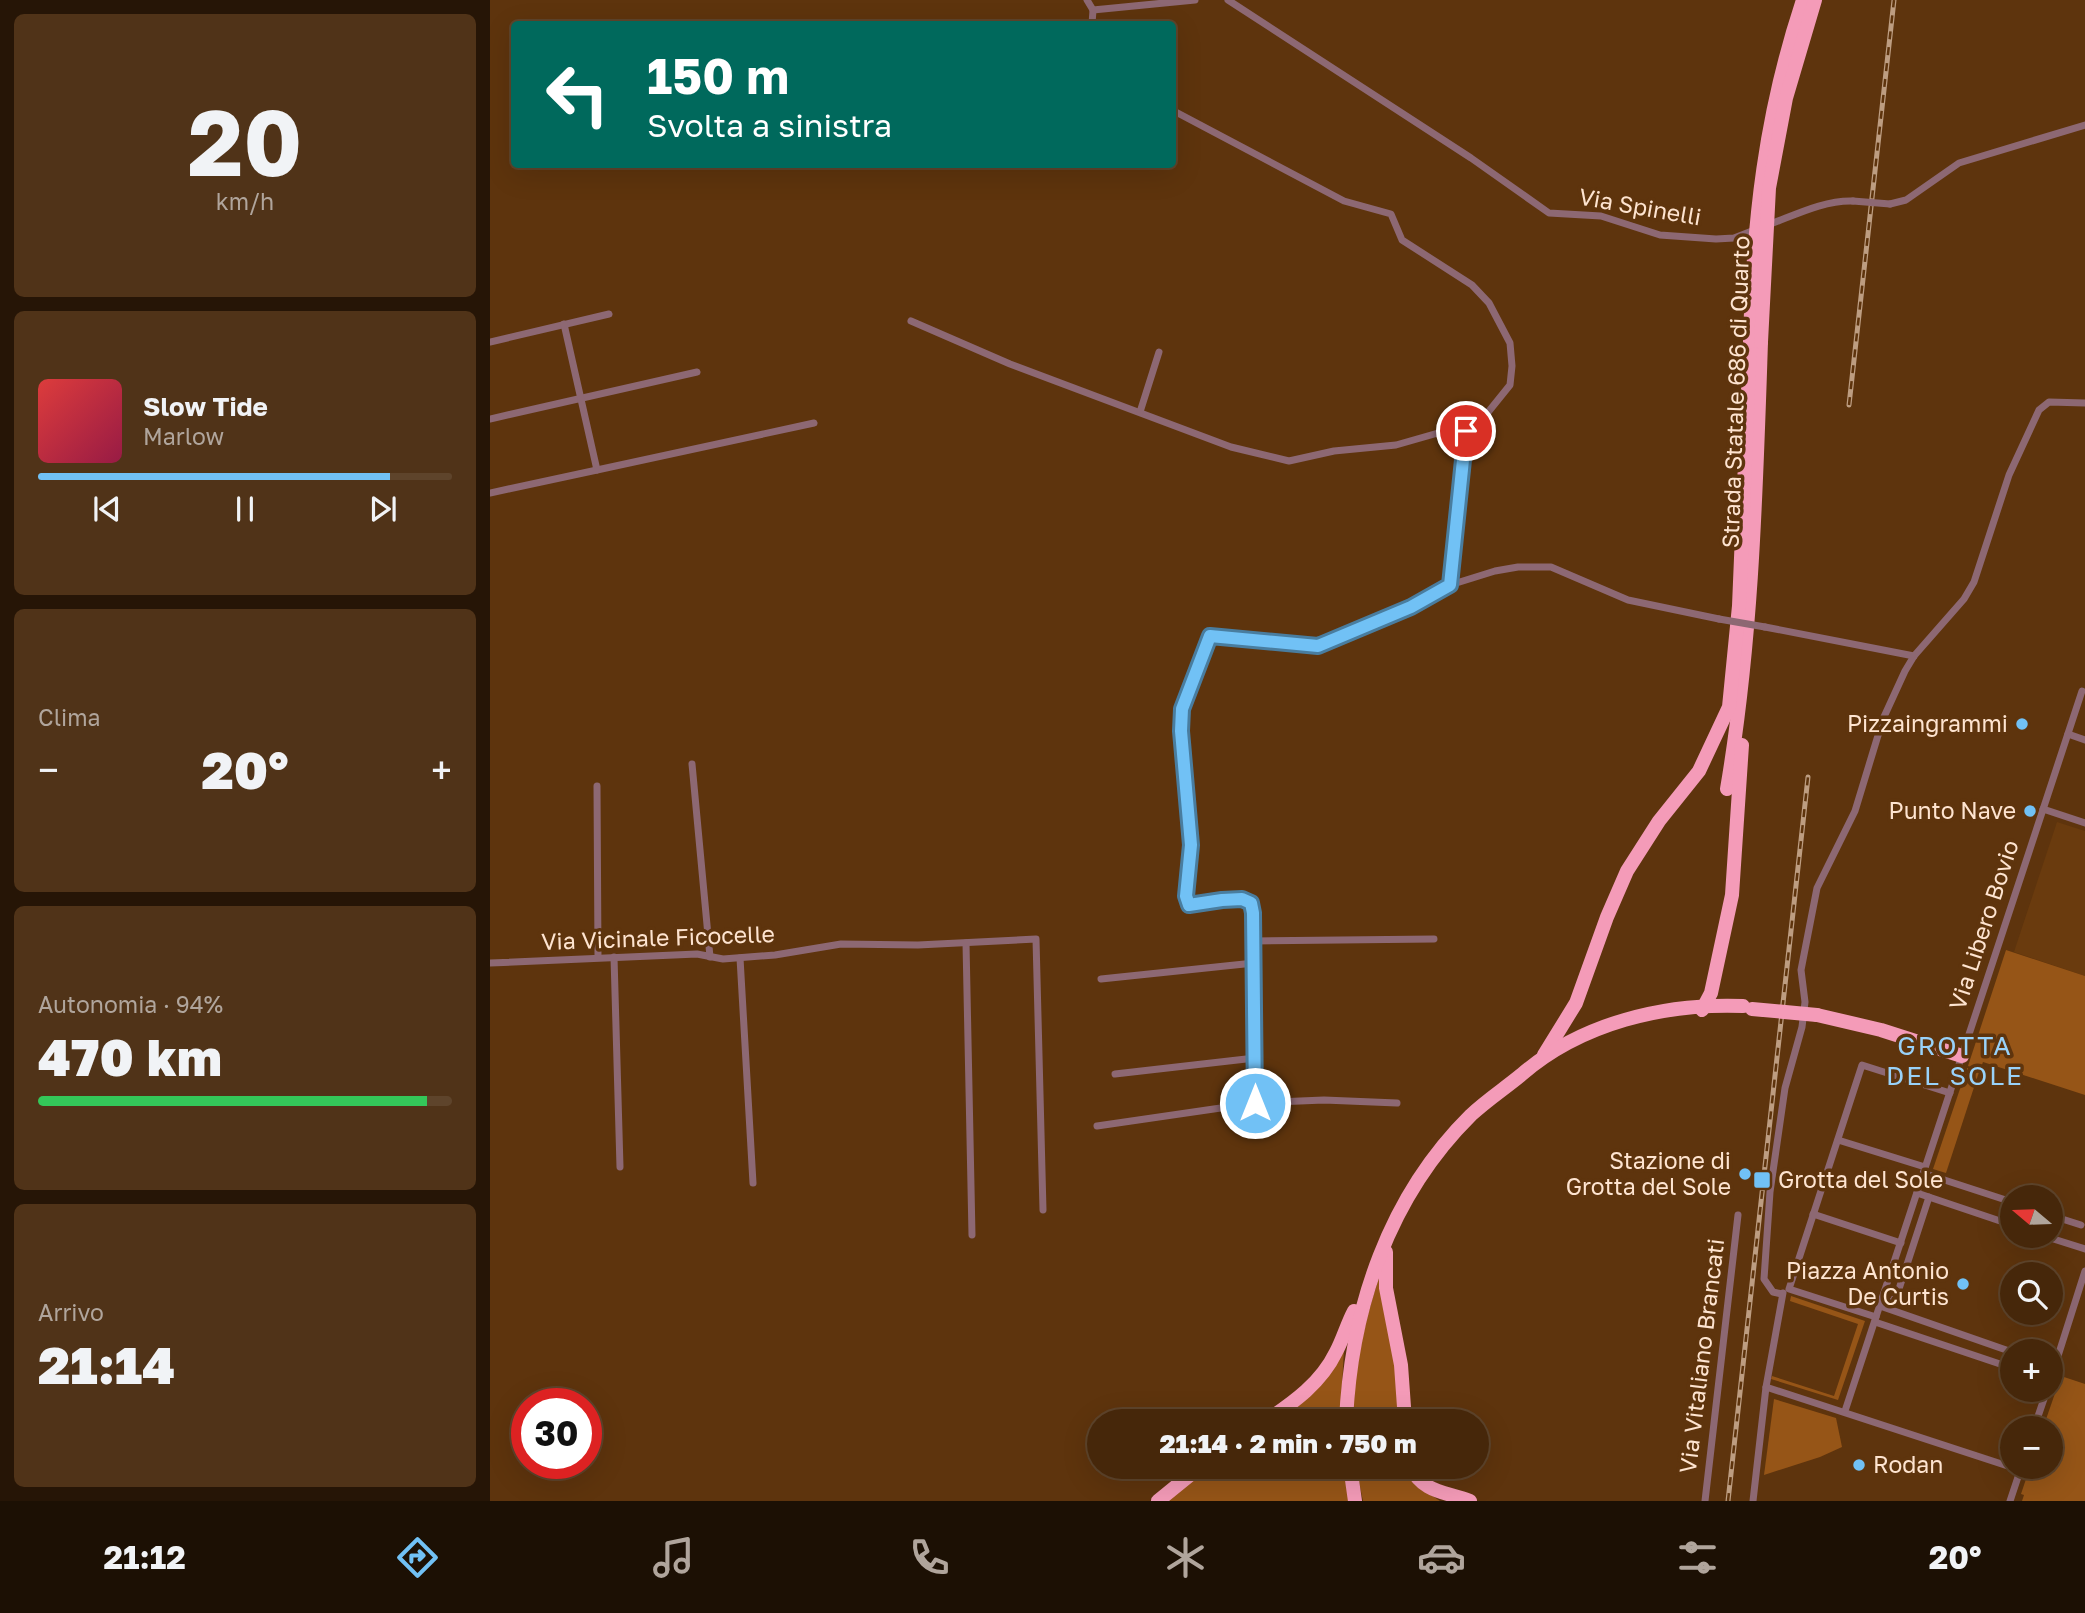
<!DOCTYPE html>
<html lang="it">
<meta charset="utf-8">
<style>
body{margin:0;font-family:"Golos Text",sans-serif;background:#503318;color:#f1f3f6;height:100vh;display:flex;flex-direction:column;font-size:26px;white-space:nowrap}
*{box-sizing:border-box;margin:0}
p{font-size:23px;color:#b0a59c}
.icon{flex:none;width:38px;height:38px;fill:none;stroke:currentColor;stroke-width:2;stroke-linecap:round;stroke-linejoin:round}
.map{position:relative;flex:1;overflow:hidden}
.side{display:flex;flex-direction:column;gap:14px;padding:14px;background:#261506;width:490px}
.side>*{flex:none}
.top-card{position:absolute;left:21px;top:21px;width:665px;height:147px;border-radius:7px;box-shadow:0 7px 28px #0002,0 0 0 2px #5e442b;background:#00695c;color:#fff;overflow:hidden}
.needle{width:46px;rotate:289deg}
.buttons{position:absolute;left:1510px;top:1185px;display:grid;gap:14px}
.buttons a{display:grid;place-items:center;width:63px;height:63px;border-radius:50%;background:#46270a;box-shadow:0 7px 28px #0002,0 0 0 2px #5e442b;font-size:35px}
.speed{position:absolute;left:21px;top:1388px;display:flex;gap:14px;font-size:35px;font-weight:700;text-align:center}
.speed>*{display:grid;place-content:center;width:91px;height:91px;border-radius:50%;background:#46270a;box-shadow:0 7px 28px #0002,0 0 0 2px #5e442b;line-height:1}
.speed .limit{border:10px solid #d22;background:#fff;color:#111}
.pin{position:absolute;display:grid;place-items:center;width:60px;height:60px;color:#fff;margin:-30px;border:4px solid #fff;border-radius:50%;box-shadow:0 2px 7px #0007}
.me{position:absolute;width:77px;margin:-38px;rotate:0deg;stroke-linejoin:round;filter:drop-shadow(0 0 5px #0008)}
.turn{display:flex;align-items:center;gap:24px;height:147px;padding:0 21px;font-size:32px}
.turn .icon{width:91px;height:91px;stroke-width:2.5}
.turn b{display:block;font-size:49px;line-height:60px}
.big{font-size:52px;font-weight:800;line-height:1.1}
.side .card{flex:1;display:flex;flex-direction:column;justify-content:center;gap:10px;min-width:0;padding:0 24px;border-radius:10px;background:#503318}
.side .dial{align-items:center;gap:0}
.dial b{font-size:91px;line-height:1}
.song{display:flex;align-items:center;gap:21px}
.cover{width:84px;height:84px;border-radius:10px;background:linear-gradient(135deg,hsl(0 70% 55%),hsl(340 70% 35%))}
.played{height:7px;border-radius:4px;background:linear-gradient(90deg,#71c1f5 85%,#5e442b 85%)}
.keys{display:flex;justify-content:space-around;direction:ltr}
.heat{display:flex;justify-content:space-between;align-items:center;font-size:38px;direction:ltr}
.charge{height:10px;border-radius:5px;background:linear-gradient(90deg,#34c759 94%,#5e442b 0)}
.trip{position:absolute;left:597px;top:1409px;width:402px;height:70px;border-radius:35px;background:#46270a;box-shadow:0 7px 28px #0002,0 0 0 2px #5e442b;font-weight:800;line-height:70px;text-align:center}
.menu{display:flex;height:112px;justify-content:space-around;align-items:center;background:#1c1004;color:#b0a59c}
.menu .icon{width:49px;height:49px}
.menu .on{color:#71c1f5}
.menu b{font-size:32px;color:#f1f3f6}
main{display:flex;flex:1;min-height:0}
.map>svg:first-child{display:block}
.built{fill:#6a3b0e}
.green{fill:#965517}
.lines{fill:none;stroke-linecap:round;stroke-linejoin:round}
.street{stroke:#8d6873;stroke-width:7}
.highway{stroke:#f49bb8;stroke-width:14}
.rail-casing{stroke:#bd9d81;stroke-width:5}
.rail{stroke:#5e340d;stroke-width:2.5;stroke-dasharray:8;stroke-linecap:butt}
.street-bridge{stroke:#8d6873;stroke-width:7}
.highway-bridge{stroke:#f49bb8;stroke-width:14}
.route-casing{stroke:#497d9f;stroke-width:18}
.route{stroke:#71c1f5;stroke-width:12}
.poi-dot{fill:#71c1f5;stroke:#5e340d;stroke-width:2.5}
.labels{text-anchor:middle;stroke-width:7;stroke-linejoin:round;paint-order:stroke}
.street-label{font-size:23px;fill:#fee4d0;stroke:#5e340d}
.poi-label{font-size:23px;fill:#fee4d0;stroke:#5e340d;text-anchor:end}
.quarter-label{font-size:26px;letter-spacing:2px;fill:#99d2f9;stroke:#5e340d}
</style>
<main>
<section class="side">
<div class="card dial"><b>20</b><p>km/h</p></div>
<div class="card">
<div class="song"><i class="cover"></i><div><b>Slow Tide</b><p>Marlow</p></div></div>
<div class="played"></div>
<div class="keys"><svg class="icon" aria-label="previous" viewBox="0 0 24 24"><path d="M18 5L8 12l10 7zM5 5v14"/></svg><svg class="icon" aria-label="pause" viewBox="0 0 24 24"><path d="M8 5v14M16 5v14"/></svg><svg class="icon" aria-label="next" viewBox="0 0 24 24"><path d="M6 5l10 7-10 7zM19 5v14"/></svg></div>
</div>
<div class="card"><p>Clima</p>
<div class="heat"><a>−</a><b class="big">20°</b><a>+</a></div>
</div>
<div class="card"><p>Autonomia · 94%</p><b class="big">470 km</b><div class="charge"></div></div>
<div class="card"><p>Arrivo</p><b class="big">21:14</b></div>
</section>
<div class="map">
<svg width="1595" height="1501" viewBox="0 0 1595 1501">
<rect width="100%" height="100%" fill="#5e340d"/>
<path class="built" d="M1567,822L1595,831V976L1524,952Z"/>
<g class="green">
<path d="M1516,950L1595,976V1095L1493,1062L1490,1070L1478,1066Z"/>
<path d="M1477,1068L1489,1072L1456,1173L1443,1169Z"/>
<path d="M889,1278L904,1349L910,1421H863C864,1372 873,1325 889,1278Z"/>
<path d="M1301,1296L1375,1321L1348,1400L1281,1379L1282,1376L1344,1396L1368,1324L1300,1301Z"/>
<path d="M854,1349L850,1421H782Z"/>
<path d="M1571,1376L1595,1384V1501H1532L1534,1495L1531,1494L1540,1467L1561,1466V1428H1553Z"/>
<path d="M1284,1399L1346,1418L1352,1447L1330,1457L1274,1475Z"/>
<path d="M717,1466L853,1467L859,1501H674Z"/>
<path d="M866,1467H915L938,1493L950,1501H873Z"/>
</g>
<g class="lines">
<g class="street">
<path d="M597,0L603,10"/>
<path d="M738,0L981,158L1059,213L1111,216L1170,235L1226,239L1244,238L1267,229"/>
<path d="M602,24L603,10L705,0"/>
<path d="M1400,204L1416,200L1469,163L1595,125"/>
<path d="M1278,225C1305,215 1334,200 1363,201"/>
<path d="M421,321L520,364L741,447L799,461L844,451L906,445L976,425L995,416L1020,385L1022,366L1020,343L999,303L982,285L912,240L901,214L854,201L682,110"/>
<path d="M0,342L119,314"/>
<path d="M650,412L669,352"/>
<path d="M0,419L207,372"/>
<path d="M107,470L324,423"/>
<path d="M0,493L107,470L74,324"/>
<path d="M960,585L976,431"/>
<path d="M1275,627L1424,656"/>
<path d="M1578,734L1595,740"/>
<path d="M202,764L220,957"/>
<path d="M107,786L108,957"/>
<path d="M1553,809L1595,823"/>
<path d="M764,941L944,939"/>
<path d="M476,943L482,1235"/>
<path d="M124,957L130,1167"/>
<path d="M250,958L263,1183"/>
<path d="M0,963L207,954L233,959L285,955L351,944L428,945L546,939L553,1210"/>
<path d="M611,979L764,963"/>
<path d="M625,1074L765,1058"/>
<path d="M765,1103L764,941L761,903C739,894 721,908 699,905L696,896L701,845L691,731L692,709L720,636L828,646L921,607L960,585L1005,571L1028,567H1061L1138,600L1229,619"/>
<path d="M607,1126L765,1103L834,1100L907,1103"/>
<path d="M1348,1140L1435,1167"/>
<path d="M1433,1173L1522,1202"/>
<path d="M1427,1193L1522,1225"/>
<path d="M1323,1214L1411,1243"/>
<path d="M1561,1215L1569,1218L1562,1238"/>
<path d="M1569,1218L1591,1225"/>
<path d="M1513,1222L1520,1201"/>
<path d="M1554,1236L1595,1249"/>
<path d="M1292,1294L1283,1292L1274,1279L1280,1192L1295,1088L1312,1027L1315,1002L1311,970L1327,888L1365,811L1393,719L1415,671L1424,656L1474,599L1484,582L1519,475L1549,410L1559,402L1595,403"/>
<path d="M1390,1306L1522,1352"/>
<path d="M1390,1306L1403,1301L1408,1292L1439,1197"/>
<path d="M1386,1317L1299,1289L1372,1065L1460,1093"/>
<path d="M1385,1322L1513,1365L1522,1361"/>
<path d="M1561,1378L1595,1271"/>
<path d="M1276,1387L1530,1470"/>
<path d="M1355,1411L1592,691"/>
<path d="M1544,1428L1557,1390"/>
<path d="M1215,1501L1248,1215"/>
<path d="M1263,1501L1276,1387L1293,1293"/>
<path d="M1520,1501L1531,1468"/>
</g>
<g class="highway">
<path d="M1237,789C1262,642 1266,492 1271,342"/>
<path d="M1212,1010L1221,993L1242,895L1252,745"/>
<path d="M1327,1015L1391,1030L1472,1056"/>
<path d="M1054,1055L1086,1003L1117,917L1137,871L1169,821L1209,771L1239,707L1249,606L1260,342"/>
<path d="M896,1252V1288L911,1365L915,1421"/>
<path d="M776,1421C804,1402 831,1383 846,1352C853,1339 857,1324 864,1311"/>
<path d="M856,1421C861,1308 899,1196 981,1115C997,1100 1014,1089 1031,1075C1091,1023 1174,1003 1253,1006"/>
<path d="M860,1466L865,1501"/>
<path d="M920,1466C934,1494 955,1491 980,1501"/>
<path d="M668,1501L711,1466"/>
</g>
<g class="rail-casing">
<g id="rail">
<path d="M1359,405L1404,0"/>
<path d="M1238,1501L1318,777"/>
</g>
</g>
<use href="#rail" class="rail"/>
<g class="street-bridge">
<path d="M1363,201L1400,204"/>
<path d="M1229,619L1275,627"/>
</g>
<g class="highway-bridge">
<path d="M1260,342C1263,222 1275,114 1313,0"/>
<path d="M1271,342L1279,188L1296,98L1325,0"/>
<path d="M1262,1009L1327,1015"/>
</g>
</g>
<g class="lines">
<g class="route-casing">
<path id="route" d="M765,1103L763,913L761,903L752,899L732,900L699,905L696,896L701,845L691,731L692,709L720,636L828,646L921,607L960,585L976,431"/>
</g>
<use href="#route" class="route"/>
</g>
<g class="poi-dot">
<circle cx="1532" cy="724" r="7"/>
<circle cx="1540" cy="811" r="7"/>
<circle cx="1255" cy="1174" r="7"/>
<rect x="1263" y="1171" width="18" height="18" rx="3.5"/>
<circle cx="1473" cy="1284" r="7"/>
<circle cx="1369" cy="1465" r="7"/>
</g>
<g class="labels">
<g class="street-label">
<text transform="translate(1150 207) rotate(10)" y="8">Via Spinelli</text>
<text transform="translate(1246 392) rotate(-88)" y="8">Strada Statale 686 di Quarto</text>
<text transform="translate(1494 925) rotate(-72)" y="8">Via Libero Bovio</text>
<text transform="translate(168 938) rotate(-2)" y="8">Via Vicinale Ficocelle</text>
<text transform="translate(1212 1356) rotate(-83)" y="8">Via Vitaliano Brancati</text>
</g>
<g class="poi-label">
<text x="1518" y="732">Pizzaingrammi</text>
<text x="1526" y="819">Punto Nave</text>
<text x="1241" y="1169">Stazione di<tspan x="1241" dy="26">Grotta del Sole</tspan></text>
<text x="1288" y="1188" text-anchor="start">Grotta del Sole</text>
<text x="1459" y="1279">Piazza Antonio<tspan x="1459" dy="26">De Curtis</tspan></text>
<text x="1383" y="1473" text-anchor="start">Rodan</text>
</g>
<g class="quarter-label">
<text x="1465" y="1055">GROTTA<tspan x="1465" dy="30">DEL SOLE</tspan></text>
</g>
</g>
</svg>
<div class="buttons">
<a><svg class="needle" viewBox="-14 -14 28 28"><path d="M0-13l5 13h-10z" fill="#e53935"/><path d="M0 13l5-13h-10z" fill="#b0a59c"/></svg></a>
<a><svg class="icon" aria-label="search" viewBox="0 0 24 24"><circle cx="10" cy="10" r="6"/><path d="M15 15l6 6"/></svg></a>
<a>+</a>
<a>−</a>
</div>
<div class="speed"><div class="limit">30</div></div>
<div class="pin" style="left:976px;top:431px;background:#d93025"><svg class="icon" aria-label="arrive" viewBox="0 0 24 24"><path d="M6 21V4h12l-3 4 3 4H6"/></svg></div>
<svg class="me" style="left:765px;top:1103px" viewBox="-20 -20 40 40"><circle r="17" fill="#71c1f5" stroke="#fff" stroke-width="3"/><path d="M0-11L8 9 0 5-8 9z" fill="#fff"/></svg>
<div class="trip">21:14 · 2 min · 750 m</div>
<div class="top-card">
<div class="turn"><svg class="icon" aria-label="left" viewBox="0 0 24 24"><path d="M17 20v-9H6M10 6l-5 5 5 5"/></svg><div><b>150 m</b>Svolta a sinistra</div></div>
</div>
</div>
</main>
<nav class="menu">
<b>21:12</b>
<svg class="icon on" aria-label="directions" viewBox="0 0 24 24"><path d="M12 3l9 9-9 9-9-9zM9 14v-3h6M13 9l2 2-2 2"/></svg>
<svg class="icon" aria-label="music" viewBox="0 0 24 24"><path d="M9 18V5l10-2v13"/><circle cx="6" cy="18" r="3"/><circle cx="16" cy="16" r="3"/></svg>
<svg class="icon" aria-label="phone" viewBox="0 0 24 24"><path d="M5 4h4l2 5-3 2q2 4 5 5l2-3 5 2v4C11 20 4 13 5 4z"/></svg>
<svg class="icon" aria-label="climate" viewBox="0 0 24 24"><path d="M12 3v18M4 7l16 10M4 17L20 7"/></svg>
<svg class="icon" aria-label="car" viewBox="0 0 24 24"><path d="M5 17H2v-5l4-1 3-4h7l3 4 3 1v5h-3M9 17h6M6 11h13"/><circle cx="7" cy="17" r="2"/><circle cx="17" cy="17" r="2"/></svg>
<svg class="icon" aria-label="filters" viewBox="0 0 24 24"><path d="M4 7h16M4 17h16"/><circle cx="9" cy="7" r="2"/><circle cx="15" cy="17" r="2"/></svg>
<b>20°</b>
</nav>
